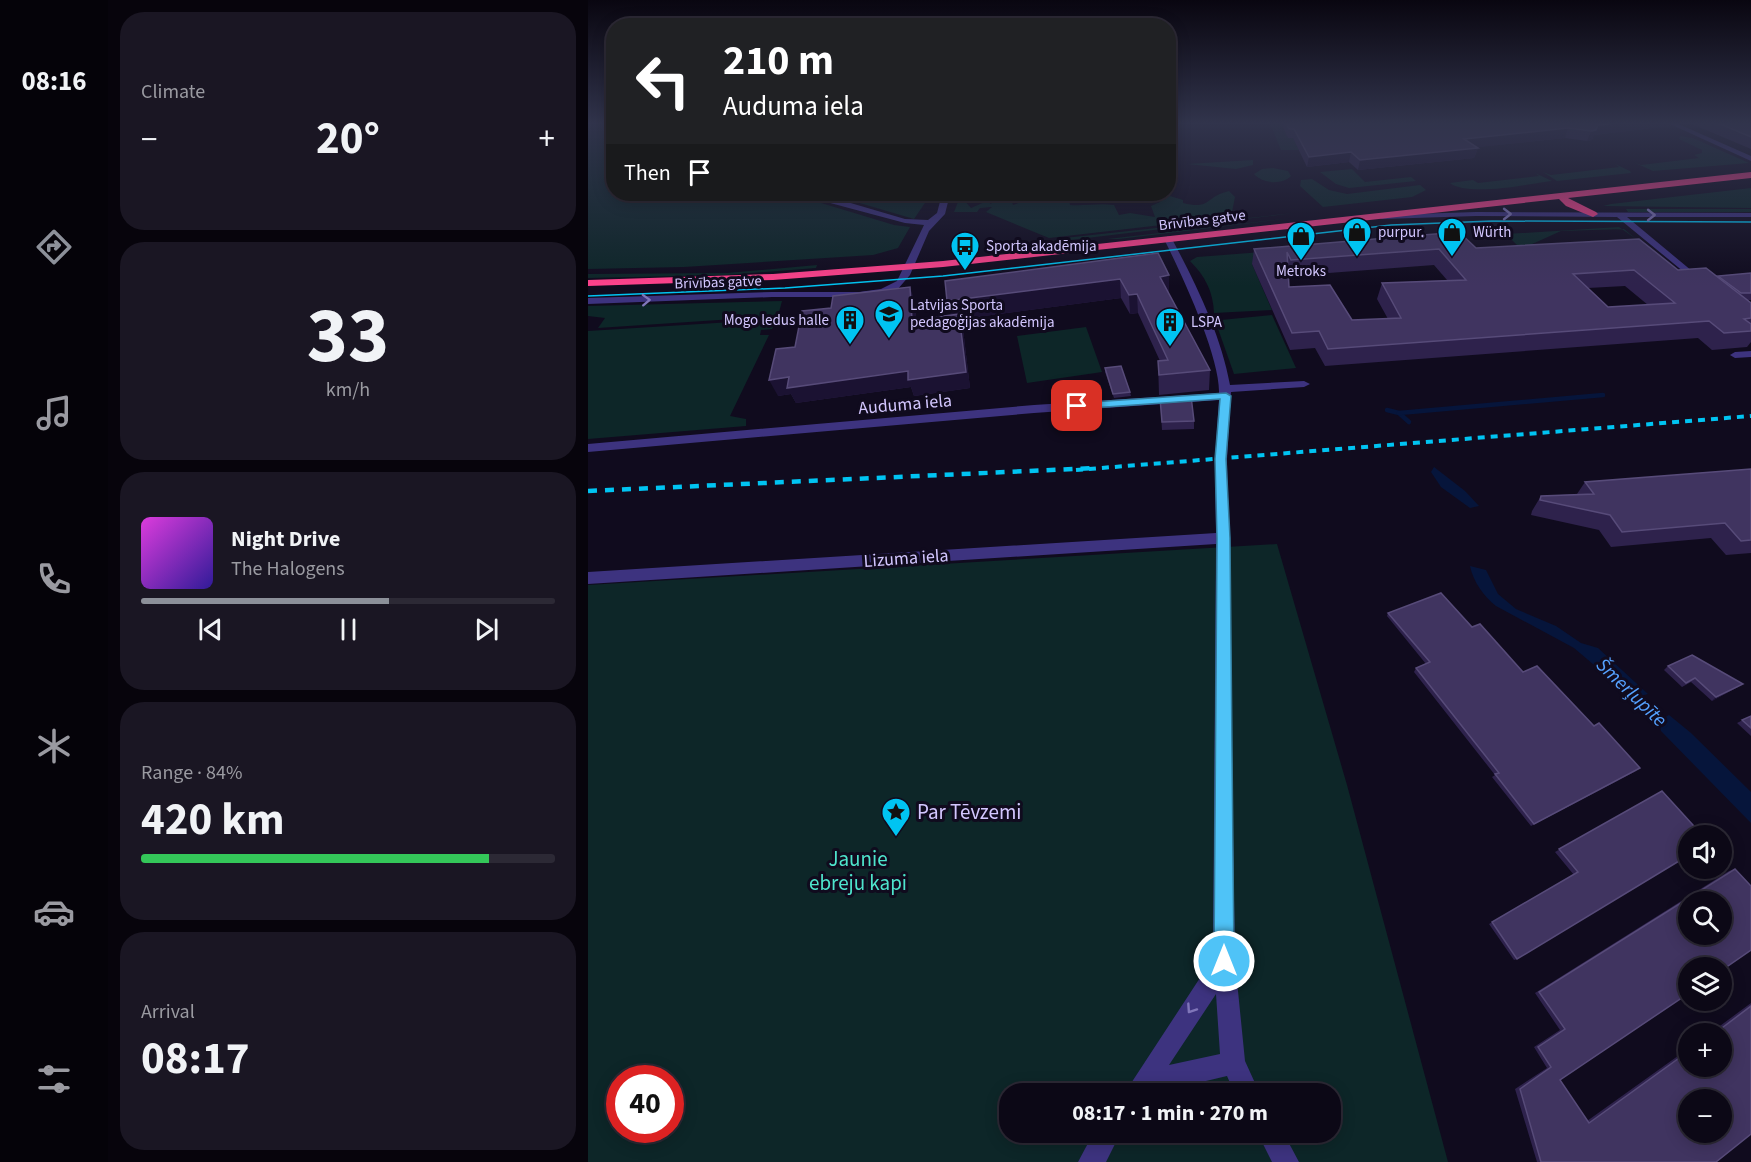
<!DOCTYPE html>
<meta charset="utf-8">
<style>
body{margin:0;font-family:"Source Sans 3",sans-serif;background:#1a1623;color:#f1f3f6;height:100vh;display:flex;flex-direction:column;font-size:22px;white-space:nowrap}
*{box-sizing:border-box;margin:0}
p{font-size:20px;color:#9a9aa1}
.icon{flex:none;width:33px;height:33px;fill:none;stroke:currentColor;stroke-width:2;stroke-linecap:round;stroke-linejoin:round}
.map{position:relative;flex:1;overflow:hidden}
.sheet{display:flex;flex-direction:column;gap:12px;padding:12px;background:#07040c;width:480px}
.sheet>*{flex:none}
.guide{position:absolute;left:18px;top:18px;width:570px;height:183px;border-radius:24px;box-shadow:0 3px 15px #0003,0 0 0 2px #2c2935;background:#202124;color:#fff;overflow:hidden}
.buttons{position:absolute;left:1090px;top:825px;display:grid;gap:12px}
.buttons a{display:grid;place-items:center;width:54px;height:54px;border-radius:50%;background:#0c0816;box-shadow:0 3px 15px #0003,0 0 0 2px #2c2935;font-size:30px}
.speed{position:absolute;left:18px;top:1065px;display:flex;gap:12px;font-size:30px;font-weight:700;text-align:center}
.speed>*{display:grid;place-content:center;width:78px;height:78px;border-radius:50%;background:#0c0816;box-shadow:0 3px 15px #0003,0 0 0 2px #2c2935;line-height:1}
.speed .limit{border:9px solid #d22;background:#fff;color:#111}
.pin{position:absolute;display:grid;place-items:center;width:51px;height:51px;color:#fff;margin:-26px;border-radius:12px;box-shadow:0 3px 9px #0006}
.me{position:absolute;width:66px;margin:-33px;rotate:0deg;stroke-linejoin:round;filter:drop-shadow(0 0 4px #0008)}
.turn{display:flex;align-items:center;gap:21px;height:126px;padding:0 18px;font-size:27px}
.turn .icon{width:78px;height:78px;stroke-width:2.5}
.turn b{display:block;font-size:42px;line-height:51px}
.then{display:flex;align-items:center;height:57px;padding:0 18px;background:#0003;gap:12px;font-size:22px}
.big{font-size:45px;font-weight:700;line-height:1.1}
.sheet .tile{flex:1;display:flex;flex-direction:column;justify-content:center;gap:9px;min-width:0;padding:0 21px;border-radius:24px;background:#1a1623}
.sheet .dial{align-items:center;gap:0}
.dial b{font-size:78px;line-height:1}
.song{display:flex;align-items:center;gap:18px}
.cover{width:72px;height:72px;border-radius:9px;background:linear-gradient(135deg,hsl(300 70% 55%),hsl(250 70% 35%))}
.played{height:6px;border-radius:3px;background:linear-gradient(90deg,#8c9099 60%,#2c2935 60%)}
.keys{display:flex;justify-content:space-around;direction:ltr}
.heat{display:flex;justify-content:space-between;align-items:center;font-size:33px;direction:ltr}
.charge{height:9px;border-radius:4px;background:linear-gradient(90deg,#34c759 84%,#2c2935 0)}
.trip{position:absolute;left:411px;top:1083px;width:342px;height:60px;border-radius:24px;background:#0c0816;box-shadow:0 3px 15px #0003,0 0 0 2px #2c2935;font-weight:700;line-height:60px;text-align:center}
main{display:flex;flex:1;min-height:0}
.menu{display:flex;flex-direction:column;width:108px;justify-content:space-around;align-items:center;background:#050309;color:#9a9aa1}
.menu .icon{width:42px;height:42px}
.menu .active{color:#8c9099}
.menu b{font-size:27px;color:#f1f3f6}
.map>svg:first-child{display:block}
.green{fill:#0d2628;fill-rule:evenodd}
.water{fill:#06153b}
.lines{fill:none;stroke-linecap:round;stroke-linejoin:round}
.stream-far1{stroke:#06153b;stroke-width:4.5}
.stream{stroke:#06153b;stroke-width:8}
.minor{fill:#3d337f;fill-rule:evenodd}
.highway{fill:#ff428c;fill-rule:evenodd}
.tram{stroke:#00c4f2;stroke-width:1.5}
.rail-far1{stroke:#00c4f2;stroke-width:4;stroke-dasharray:7 6;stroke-linecap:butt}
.rail{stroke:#00c4f2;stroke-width:4.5;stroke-dasharray:9 8;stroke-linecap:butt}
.wall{fill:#2e224c;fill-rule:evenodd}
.shaded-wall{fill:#1b1232}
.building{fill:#403460;stroke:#574b79;stroke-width:1.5;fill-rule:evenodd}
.oneway{stroke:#8076b9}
.route{fill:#4fc3f7;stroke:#337fa1;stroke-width:1.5}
.labels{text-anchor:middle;stroke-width:6;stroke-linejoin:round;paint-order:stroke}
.far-street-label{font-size:15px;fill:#d3c7ff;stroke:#100b1e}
.far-poi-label{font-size:15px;fill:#d3c7ff;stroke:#100b1e;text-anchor:start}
.street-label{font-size:18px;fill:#d3c7ff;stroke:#100b1e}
.water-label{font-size:20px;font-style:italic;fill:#55a1ff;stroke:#100b1e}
.near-poi-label{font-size:21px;fill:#d3c7ff;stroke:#100b1e;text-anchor:start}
.near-park-label{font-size:21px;fill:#4ee4cc;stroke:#100b1e}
</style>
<main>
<nav class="menu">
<b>08:16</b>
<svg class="icon active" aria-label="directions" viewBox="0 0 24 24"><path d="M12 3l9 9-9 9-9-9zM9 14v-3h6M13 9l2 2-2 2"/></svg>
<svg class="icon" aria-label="music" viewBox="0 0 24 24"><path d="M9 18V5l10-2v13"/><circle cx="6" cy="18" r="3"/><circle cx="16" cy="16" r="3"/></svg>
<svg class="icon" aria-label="phone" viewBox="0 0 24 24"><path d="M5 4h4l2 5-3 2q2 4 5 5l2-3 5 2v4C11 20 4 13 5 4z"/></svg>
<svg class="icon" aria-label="climate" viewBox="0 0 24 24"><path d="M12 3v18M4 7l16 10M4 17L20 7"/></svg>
<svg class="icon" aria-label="car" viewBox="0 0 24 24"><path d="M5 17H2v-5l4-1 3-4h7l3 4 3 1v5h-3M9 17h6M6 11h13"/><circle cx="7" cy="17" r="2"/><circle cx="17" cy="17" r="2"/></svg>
<svg class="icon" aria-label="filters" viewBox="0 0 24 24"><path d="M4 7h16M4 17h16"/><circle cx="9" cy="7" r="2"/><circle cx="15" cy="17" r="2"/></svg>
</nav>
<section class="sheet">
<div class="tile"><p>Climate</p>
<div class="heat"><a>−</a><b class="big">20°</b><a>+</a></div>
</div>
<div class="tile dial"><b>33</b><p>km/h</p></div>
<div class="tile">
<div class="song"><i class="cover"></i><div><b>Night Drive</b><p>The Halogens</p></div></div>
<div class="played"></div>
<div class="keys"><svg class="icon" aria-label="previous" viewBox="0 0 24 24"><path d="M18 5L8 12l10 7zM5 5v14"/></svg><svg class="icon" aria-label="pause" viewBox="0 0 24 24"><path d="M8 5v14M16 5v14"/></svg><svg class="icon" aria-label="next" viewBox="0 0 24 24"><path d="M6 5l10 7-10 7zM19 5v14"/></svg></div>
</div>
<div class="tile"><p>Range · 84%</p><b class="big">420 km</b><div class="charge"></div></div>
<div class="tile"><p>Arrival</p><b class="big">08:17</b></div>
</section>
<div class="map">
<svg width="1163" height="1162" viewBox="0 0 1163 1162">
<rect width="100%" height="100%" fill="#100b1e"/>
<g class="green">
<path d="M0,123H25L26,194H189L194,197L210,196L306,225L322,227L310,248L285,255L96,267L0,269Z"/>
<path d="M682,123H693L700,138H705L711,150H693Z"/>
<path d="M1092,136L1105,138L1161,163L1065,171L1045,162L1053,165L1111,158L1106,155L1114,153V150L1091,139Z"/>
<path d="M665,160V165L648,169L599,164Z"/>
<path d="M1027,164L1042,171L1043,173L969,181L955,172L963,175L1031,167Z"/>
<path d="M685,168L700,171L703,176C694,185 675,184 666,174L674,169Z"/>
<path d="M764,169L777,182L823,177L828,181L761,188L748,184L732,172Z"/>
<path d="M947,173L964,181C940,184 880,197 862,183L885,180L890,183L951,176Z"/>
<path d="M724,179L741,190L759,194L832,185L838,190L824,197L735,207L712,186L713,180Z"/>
<path d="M1163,188V208L1015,206L1023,204Z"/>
<path d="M641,191L647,197L643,217L461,238L398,212L404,207L392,208L389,212H366L373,194H381L375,199L383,208L399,201L403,204L408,194H421L425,205L436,201L437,194H447L446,197L448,200L467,194H480L482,205C497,206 511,203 526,205L531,215L542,213L567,217L563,206L572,202L573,198L582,196L595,200V203C624,210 616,197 641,191Z"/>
<path d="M241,194H343L326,219Z"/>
<path d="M1038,209H1163V212H1040Z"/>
<path d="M706,213L474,241L467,239Z"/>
<path d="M704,218L531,239H519Z"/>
<path d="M1031,227L1048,239L1036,229L973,231L933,249L918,234Z"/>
<path d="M742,247L692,260L664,264L684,310L626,313C625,291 617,276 602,261L609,257Z"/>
<path d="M229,265L228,268L138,275L0,278V274L139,273Z"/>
<path d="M194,301L190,316L10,328L17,318L0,316V306Z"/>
<path d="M684,315L708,368L646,374L628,323L633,320Z"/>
<path d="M190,319L184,329L173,330L172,335H181L142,416L158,419V426L0,439V331Z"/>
<path d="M498,327L514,372L439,383L429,336Z"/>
<path d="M689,544L759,785L860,1162H0V585ZM32,1078H82V1130H32ZM422,1094H742V1132H422Z"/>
</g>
<g class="water">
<path d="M846,467L877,491L891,506L882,508L853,487L843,472Z"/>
<path d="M882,566L898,570L910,594L928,609L968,626L993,643L1010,648L1060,694L1045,698L986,648L908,606C896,597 885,581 882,566Z"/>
<path d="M1081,715L1103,733L1163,792V823L1073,731L1070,721Z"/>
</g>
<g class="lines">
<g class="stream-far1">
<path d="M799,410L811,413L821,422"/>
<path d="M811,413L1015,395"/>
</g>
<path class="stream" d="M1045,693L1076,724"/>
<g class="minor">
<path d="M1088,123L1163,156V161L1082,124Z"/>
<path d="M224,194H232L317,219L340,220L349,213L354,194H362L357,214L341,231L322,275L309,290L271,297H184L0,304V298L184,292H271L293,289L309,281L336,225L317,223L231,200Z"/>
<path d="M888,212L1163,213V217H1039L1116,281L1118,283L1113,286L1029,217L888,216L794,219L790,217L794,215Z"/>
<path d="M580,236L584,239C608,284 633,335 642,385L716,381L722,384L716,387L643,392L639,459L647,961L657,1061L672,1094H647L639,1076L563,1094H536L625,958L628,544L0,584V572L628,533L627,459L631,400L446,413L0,452V444L446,405L631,393C632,356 593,273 576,239ZM628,994L632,1054L581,1065Z"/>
<path d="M1163,351V357L1147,358L1142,355L1147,352Z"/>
<path d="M506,1132H533L518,1162H490Z"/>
<path d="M669,1132H695L711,1162H684Z"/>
</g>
<path class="highway" d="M1163,172V178L980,198L1008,212L1010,214L1005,217L978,206L971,199L355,267L185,280L0,286V280L185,274L355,261Z"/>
<path class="tram" d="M0,296L197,288L355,276L803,225L904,221L1163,222"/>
<path class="rail-far1" d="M488,470L1163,416"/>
<path class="rail" d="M0,491L507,468"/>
</g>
<g class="wall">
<path d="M693,123H1083L1081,126L1006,135L1004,140L999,141L977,138L888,147L890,148L886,158L770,170L761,162L719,167L705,138H700Z"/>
<path d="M1102,123H1163V149L1104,124Z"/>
<path d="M888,248L1090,270L1129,277L1130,276L1163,273V300H1159L1163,303V342L1159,347L1124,350L1110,338L737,366L727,348L702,350L664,264L666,249ZM846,265L859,280L794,283L789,299L800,319L764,320L701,287L700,274L701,276ZM1037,286L1060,305L1020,307L1000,288Z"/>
<path d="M570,253L581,294L622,370L621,390L571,395L570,361H572L550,313L542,314L533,298L373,319L375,329L382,388L326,396L323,387L208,403L203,394L190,396L207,347L327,302L328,319L363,315Z"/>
<path d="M517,368L542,392L543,396L526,398L517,372Z"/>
<path d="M572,398L606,421V429L574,430Z"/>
<path d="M1163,469V553L1138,555L1123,538L1023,547L1011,530L943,515L944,511L953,496L989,494L997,482Z"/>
<path d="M800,613L884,627L1048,771L943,826L904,777L907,775L826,672L828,668L838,664L799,616Z"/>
<path d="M1080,666L1150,687L1124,701L1103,682L1094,687L1076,670Z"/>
<path d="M1163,716V736L1149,723Z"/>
<path d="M1074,791L929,959L926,960L901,924L986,875L967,852Z"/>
<path d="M1147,869L972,1080L999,1121L1101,1048V1066L1134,1034H1121L1163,1003V1134L1128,1162H949L927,1089L959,1068L946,1047L972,1030L947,993L1141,871Z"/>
</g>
<g class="shaded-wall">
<path d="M1029,123H1083L1081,126L1006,135L1004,140L999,141L1003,131L1010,125Z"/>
<path d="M980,128L977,138L873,149L876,139Z"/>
<path d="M890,148L886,158L770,170L772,160Z"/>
<path d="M763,152L761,162L719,167L721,157Z"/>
<path d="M581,275V294L572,277Z"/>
<path d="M532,279L533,298L373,319L375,329L382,388L326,396L323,387L208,403L203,394L190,396L181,380L201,377L320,371L364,320L359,301Z"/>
<path d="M322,287L327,302L329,335L324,320Z"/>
<path d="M549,294L550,313L542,314L541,295Z"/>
<path d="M1155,684L1150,687L1124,701L1128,697Z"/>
<path d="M1052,768L1048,771L943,826L946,824Z"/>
</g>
<g class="building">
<path d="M698,123H1029L1010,125L1008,130L1003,131L980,128L876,139L890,148L772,160L763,152L721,157L706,129H701Z"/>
<path d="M1130,123H1163V137Z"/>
<path d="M871,232L888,248L1051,239L1090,270L1118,268L1163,303V318L1156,319L1163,324V331L1136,333L1121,321L740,349L731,331L704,333L666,249ZM851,249L878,280L794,283L813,318L764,320L742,285L701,287L699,252L703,260ZM1046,270L1087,303L1020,307L985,274Z"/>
<path d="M570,253L581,275L572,277L622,370L571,375L570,361L580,360L549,294L541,295L532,279L359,301L357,281Z"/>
<path d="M1163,273V293H1153L1130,276Z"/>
<path d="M322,287L324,320L371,314L378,372L320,380V371L199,388L201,377L181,380L188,349L207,347L214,311L243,308L245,296Z"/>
<path d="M533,366L542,392L525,394L517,368Z"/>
<path d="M603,396L606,421L574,422L572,398Z"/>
<path d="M1163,469V540L1153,541L1137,523L1034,532L1022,515L952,500L953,496L1006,494L997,482Z"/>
<path d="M853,593L884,627L892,624L935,672L949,666L1006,726L1011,723L1052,768L946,824L907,774L911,773L828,668L842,662L800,613Z"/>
<path d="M1104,655L1155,684L1128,697L1107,678L1098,683L1080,666Z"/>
<path d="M1163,716V728L1154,720Z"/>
<path d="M1074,791L1115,836H1101V855L929,959L904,922L990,872L971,849Z"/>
<path d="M1147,869L1163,886V950L1134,970V968H1101V993L972,1080L1001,1123L1101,1051V1066H1134V1034H1126L1163,1006V1134L1128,1162H953L932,1089L963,1067L950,1047L977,1029L951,992ZM1101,902H1134V934H1101ZM1101,1100H1134V1132H1101Z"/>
</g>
<defs><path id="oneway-chevron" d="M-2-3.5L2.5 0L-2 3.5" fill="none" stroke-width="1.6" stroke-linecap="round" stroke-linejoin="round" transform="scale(1.5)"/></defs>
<g class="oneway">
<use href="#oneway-chevron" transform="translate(919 214)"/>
<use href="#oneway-chevron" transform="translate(1063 215)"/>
<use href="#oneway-chevron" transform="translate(58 300) rotate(-2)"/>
<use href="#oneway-chevron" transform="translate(603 1009) rotate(124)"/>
</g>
<linearGradient id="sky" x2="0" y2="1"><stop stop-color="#090610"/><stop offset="0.43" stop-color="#31344c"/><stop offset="1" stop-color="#31344c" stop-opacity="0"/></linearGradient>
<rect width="1163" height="286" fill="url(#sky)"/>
<path class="route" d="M638,393L643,396L638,459L642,538L646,961L643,968L636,971L629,968L626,961L629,538L627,459L632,399L489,409L483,406L489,403Z"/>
<defs>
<g id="shop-pin" transform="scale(1.5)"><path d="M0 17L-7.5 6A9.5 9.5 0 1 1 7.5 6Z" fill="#00c4f2" stroke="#100b1e"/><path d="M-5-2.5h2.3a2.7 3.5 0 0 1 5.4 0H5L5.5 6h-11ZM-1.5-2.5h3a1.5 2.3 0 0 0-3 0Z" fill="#111"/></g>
<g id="bus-pin" transform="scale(1.5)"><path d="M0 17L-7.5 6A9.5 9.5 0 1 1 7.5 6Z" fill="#00c4f2" stroke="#100b1e"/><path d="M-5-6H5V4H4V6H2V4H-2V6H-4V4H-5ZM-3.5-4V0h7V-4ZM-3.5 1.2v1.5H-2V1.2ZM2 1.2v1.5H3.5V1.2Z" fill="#111"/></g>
<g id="university-pin" transform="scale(1.5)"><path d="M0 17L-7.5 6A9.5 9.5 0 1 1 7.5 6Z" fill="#00c4f2" stroke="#100b1e"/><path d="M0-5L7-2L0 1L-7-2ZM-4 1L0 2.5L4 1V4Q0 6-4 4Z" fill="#111"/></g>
<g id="building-pin" transform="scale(1.5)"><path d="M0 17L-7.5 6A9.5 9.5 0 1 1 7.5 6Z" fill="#00c4f2" stroke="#100b1e"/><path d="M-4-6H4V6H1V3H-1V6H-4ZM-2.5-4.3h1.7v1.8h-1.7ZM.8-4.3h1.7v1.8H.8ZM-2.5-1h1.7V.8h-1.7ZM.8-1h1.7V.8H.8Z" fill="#111"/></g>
<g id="sight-pin" transform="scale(1.5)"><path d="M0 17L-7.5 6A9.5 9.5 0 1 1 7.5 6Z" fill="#00c4f2" stroke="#100b1e"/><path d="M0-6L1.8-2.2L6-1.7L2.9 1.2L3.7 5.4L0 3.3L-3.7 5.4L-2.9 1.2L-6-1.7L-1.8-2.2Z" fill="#111"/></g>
</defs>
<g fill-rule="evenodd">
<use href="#shop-pin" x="769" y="232"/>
<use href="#shop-pin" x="864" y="232"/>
<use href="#shop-pin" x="713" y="236"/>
<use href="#bus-pin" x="377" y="246"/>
<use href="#university-pin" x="301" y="314"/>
<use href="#building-pin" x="262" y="320"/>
<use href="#building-pin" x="582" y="322"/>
<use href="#sight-pin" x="308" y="812"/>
</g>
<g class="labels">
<g class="far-street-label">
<text transform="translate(614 220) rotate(-7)" y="5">Brīvības gatve</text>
<text transform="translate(130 282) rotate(-2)" y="5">Brīvības gatve</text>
</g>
<g class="far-poi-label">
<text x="790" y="237">purpur.</text>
<text x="885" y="237">Würth</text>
<text x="398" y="251">Sporta akadēmija</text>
<text x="713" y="276" text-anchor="middle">Metroks</text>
<text x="322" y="310">Latvijas Sporta<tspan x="322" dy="17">pedagoģijas akadēmija</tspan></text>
<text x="241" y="325" text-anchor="end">Mogo ledus halle</text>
<text x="603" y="327">LSPA</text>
</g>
<g class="street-label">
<text transform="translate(317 404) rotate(-5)" y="6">Auduma iela</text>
<text transform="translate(318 558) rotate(-4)" y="6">Lizuma iela</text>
</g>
<g class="water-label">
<text transform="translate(1044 692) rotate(44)" y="7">Šmerļupīte</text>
</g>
<g class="near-poi-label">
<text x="329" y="819">Par Tēvzemi</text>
</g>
<g class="near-park-label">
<text x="270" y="866">Jaunie<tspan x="270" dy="24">ebreju kapi</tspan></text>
</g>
</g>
</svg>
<div class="buttons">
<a><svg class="icon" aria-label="sound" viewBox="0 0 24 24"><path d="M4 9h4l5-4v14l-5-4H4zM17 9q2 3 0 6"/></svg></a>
<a><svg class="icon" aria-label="search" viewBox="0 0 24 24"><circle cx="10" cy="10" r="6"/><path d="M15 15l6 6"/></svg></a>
<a><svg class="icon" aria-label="layers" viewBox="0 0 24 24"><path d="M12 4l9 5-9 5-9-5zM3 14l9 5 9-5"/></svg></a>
<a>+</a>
<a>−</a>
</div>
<div class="speed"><div class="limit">40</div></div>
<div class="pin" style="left:489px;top:406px;background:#d93025"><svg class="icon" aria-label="arrive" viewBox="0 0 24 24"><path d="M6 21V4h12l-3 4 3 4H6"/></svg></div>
<svg class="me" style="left:636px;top:961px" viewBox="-20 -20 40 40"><circle r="17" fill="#4fc3f7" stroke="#fff" stroke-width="3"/><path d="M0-11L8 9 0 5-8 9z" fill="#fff"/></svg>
<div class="trip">08:17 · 1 min · 270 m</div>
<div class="guide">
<div class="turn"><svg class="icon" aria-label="left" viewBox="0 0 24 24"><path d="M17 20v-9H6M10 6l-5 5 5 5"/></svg><div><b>210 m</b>Auduma iela</div></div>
<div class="then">Then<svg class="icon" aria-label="arrive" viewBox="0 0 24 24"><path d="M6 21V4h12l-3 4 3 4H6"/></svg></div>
</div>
</div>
</main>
